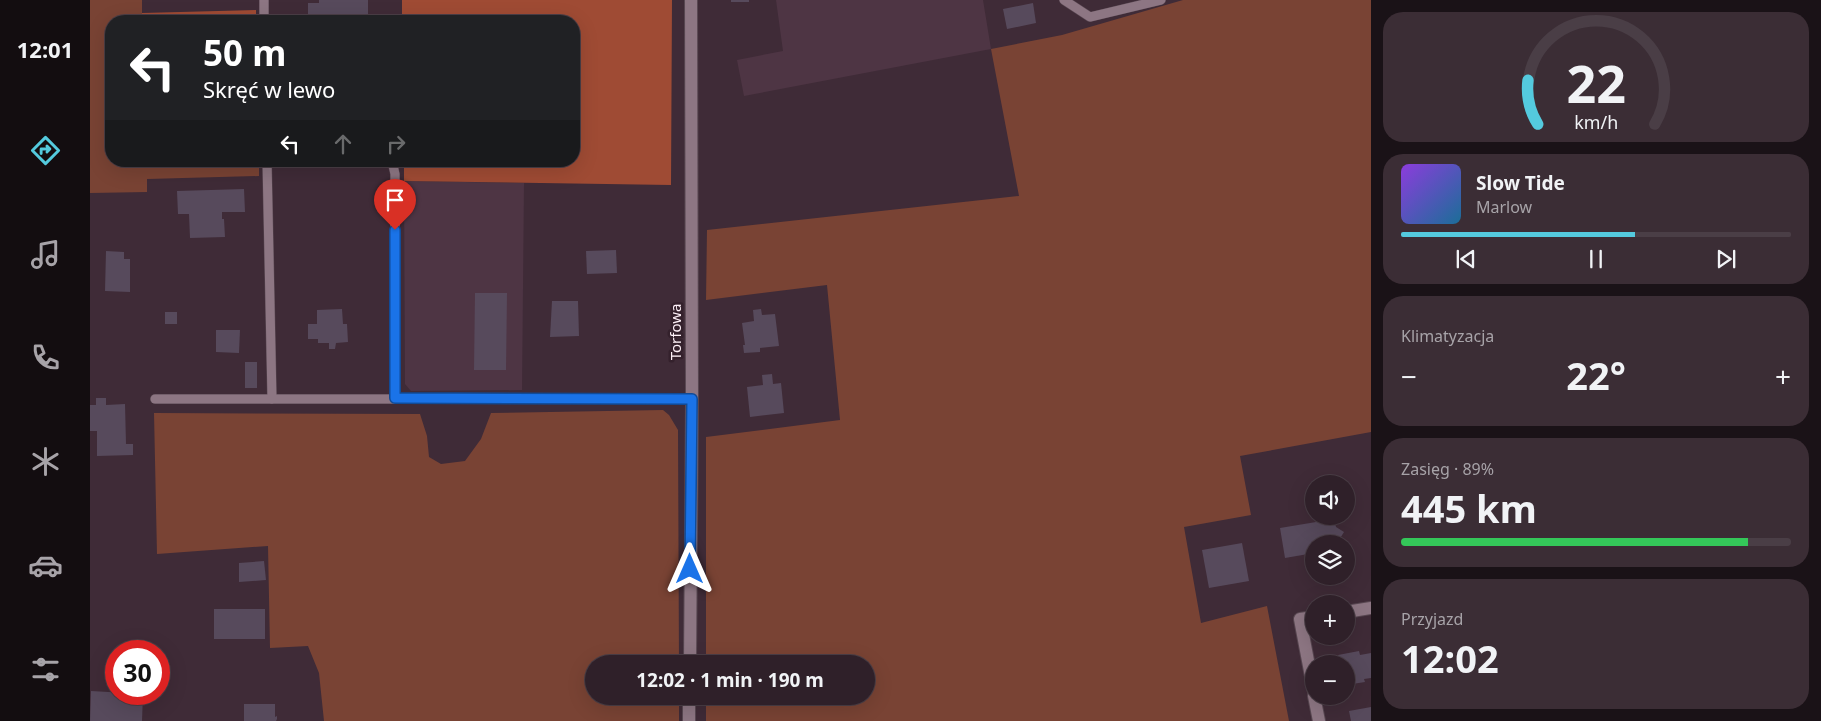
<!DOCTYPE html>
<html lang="pl">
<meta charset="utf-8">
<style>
body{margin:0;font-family:"Noto Sans",sans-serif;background:#3b2d35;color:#f1f3f6;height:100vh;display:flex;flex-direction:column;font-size:19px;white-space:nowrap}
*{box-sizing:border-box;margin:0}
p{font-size:16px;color:#a7a3a8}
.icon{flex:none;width:28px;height:28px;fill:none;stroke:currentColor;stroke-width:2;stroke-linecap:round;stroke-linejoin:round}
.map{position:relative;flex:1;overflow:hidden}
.side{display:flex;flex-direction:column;gap:12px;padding:12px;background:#1a1217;width:450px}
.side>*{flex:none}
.hud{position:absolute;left:15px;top:15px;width:475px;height:152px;border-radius:20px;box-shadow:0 5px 20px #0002,0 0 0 1px #4a3e46;background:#202124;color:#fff;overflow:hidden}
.tools{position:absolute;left:1215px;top:475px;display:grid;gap:10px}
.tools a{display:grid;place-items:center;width:50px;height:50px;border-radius:50%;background:#2f2029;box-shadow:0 5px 20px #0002,0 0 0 1px #4a3e46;font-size:25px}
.speed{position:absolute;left:15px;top:640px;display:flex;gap:10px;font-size:25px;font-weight:700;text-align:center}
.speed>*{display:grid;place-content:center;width:65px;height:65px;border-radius:50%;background:#2f2029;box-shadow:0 5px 20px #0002,0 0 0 1px #4a3e46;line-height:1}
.speed .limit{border:8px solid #d22;background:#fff;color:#111}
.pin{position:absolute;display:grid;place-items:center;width:42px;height:42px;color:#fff;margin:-51px -21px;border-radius:50% 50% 50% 0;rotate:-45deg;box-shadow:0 0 5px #0007}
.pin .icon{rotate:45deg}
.me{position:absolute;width:55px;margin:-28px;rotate:0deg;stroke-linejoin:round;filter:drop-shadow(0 0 4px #0008)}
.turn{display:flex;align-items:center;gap:18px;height:105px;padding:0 15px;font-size:22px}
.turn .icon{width:65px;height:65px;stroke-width:2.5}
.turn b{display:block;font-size:35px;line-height:42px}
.lanes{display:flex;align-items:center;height:48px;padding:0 15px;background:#0003;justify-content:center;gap:25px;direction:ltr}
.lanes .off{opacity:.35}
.big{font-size:38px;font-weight:700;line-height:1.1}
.side .tile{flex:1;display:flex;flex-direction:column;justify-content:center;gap:8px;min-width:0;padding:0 18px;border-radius:20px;background:#3b2d35}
.side .dial{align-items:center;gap:0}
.dial svg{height:130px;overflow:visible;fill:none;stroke:#4a3e46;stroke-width:7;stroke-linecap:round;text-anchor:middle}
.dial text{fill:#f1f3f6;stroke:none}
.song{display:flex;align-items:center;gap:15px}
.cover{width:60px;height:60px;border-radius:8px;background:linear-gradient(135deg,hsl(270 70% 55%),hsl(200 70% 35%))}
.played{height:5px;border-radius:2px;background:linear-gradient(90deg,#54cade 60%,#4a3e46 60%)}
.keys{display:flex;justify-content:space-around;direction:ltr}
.heat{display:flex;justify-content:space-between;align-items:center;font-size:28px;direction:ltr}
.charge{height:8px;border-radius:4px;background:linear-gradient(90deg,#34c759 89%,#4a3e46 0)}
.trip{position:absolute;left:495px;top:655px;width:290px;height:50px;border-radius:25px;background:#2f2029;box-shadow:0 5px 20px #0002,0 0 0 1px #4a3e46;font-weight:700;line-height:50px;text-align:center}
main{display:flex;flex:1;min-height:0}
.dock{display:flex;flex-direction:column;width:90px;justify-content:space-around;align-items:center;background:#130d10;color:#a7a3a8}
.dock .icon{width:35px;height:35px}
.dock .current{color:#54cade}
.dock b{font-size:22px;color:#f1f3f6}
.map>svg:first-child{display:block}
.built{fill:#4e3544}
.green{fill:#794334}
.forest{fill:#9f4b34}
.building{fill:#574a5c}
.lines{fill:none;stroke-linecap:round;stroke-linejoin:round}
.service-casing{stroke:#594852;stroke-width:10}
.minor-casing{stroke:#594852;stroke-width:14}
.service{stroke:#8d7683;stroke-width:9}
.minor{stroke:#8d7683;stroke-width:12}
.route-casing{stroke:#114b97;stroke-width:12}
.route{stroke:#1a73e8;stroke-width:9}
.labels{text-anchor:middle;stroke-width:5;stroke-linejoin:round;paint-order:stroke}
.street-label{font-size:15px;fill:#fef1f8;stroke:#34212c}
</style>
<main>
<nav class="dock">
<b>12:01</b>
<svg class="icon current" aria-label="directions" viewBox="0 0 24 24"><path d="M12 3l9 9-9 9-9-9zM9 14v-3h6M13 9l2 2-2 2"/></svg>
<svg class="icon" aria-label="music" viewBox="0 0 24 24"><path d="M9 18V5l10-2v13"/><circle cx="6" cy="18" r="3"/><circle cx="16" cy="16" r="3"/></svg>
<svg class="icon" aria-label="phone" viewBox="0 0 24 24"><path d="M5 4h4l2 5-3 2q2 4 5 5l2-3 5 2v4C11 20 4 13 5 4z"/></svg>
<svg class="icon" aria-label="climate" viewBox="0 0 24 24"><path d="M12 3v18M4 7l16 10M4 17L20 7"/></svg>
<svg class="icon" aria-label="car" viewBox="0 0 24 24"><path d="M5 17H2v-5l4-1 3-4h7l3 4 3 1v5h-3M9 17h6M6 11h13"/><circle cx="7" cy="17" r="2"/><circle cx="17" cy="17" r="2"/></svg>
<svg class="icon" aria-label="filters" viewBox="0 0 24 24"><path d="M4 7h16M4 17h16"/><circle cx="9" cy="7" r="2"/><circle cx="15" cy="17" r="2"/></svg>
</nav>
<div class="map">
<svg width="1281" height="721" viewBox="0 0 1281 721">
<rect width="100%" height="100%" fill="#3f2b37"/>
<g class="built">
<path d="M686,0H893L901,49L654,96L647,60L693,51Z"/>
<path d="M314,181L434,183L432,390L321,391L315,384Z"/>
</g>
<g class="green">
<path d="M0,0H52V21H21V161H169V176L57,179V192L0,193Z"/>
<path d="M1093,0H1281V432L1150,456L1161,515L1094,527L1111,623L1177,606L1199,721H616V696H776V664H616V437L750,420L737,285L616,300L617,230L929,196L901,49L972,35Z"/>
<path d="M573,410L579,415L588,430L589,664H504V696H589V721H234L229,673L218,646L180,648L178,546L67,554L64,413L330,414L337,436L339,457L351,464L375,461L391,439L401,413Z"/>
</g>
<g class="forest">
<path d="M312,0H582L581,185L314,181V161H484V21H312Z"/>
<path d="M166,10V21H52V13Z"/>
</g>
<g class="building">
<path d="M229,0H278V21H218V3H229Z"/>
<rect x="641" y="0" width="18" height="2"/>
<path d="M943,3L946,23L917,29L913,9Z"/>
<path d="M154,189L155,212H132V219H134L135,237L100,238L99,214H88L87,191Z"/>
<path d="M526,250L527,273L497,274L496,251Z"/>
<path d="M16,251L34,252V259H40V292L15,291Z"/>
<path d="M385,293H417L416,370H384Z"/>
<path d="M462,301H488L489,336L460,337Z"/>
<path d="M252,309L253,324H257L258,342L246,343L245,349H239V343H228V339H218V324H227V310Z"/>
<path d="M671,309L672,315L685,314L689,346L670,348V352L654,353L653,345H655L652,323L664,321L663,310Z"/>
<rect x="75" y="312" width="12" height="12"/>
<path d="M126,330H150L149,353L126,352Z"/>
<rect x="155" y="362" width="12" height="26"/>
<path d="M682,374L683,384L691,383L694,413L660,417L657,387L673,385L672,375Z"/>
<path d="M6,398H16V405L35,404L36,444H43V455L7,456V431H0V405H6Z"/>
<path d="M1244,519L1246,527L1254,532L1249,540V544H1224V553L1195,558L1190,528Z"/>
<path d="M1152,543L1159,581L1119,588L1112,550Z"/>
<path d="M174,561L176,580L149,582V563Z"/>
<rect x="124" y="609" width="51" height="30"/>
<path d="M1269,651L1270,655L1281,653V678L1274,679L1275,682L1256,685V664H1250L1248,655Z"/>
<path d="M1,691L53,694L52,721H0Z"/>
<path d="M154,704H185V717L187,716V719L186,721H154Z"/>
<path d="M1281,707V721H1261L1259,711Z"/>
</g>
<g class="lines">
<g class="service-casing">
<g id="service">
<path d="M174,0V21"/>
<path d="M974,0L1000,17L1071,0"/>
<path d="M177,161L182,399"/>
<path d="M302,161L305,174V399"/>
<path d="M65,399H602"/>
</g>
</g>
<g class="minor-casing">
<g id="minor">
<path d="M1256,612L1281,608"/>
<path d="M1224,617L1210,619L1224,692"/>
<path d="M600,664L602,399L601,0"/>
<path d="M1224,696L1229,721"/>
<path d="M599,721V696"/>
</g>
</g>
<use href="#service" class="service"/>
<use href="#minor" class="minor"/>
</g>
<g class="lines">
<g class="route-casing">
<path id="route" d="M305,230V398L602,399L600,569"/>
</g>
<use href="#route" class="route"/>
</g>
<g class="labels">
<g class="street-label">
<text transform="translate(586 332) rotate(-90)" y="5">Torfowa</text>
</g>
</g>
</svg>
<div class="tools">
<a><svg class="icon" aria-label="sound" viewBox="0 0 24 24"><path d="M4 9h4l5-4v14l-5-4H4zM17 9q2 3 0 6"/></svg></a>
<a><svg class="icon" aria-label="layers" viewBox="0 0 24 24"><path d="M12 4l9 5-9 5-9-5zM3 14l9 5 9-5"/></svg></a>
<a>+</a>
<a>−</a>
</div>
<div class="speed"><div class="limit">30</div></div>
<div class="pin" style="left:305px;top:230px;background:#d93025"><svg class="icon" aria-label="arrive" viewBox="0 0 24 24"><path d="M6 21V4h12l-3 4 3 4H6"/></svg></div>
<svg class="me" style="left:600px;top:569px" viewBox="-20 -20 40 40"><path d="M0-17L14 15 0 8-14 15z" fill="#1a73e8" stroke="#fff" stroke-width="4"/></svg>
<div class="trip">12:02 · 1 min · 190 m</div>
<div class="hud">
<div class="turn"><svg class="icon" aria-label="left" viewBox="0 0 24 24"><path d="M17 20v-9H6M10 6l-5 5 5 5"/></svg><div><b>50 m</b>Skręć w lewo</div></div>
<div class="lanes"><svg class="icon" aria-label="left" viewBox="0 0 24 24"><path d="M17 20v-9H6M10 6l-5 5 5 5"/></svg><svg class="icon off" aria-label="ahead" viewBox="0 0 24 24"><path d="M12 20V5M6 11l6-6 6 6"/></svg><svg class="icon off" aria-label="right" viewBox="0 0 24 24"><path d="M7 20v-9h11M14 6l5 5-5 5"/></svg></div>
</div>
</div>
<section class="side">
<div class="tile dial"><svg viewBox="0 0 100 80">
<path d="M14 69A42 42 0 1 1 86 69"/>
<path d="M14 69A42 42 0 0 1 8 42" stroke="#54cade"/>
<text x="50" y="56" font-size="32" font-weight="700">22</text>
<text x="50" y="72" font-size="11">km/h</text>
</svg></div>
<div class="tile">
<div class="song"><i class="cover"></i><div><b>Slow Tide</b><p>Marlow</p></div></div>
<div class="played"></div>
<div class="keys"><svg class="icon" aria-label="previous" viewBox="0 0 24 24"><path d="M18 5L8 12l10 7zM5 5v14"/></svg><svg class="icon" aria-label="pause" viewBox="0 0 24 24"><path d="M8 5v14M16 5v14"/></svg><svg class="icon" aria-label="next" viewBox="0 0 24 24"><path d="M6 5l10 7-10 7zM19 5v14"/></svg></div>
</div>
<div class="tile"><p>Klimatyzacja</p>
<div class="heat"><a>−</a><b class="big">22°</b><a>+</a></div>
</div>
<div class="tile"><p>Zasięg · 89%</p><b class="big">445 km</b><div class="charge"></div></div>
<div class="tile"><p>Przyjazd</p><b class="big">12:02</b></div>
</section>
</main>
